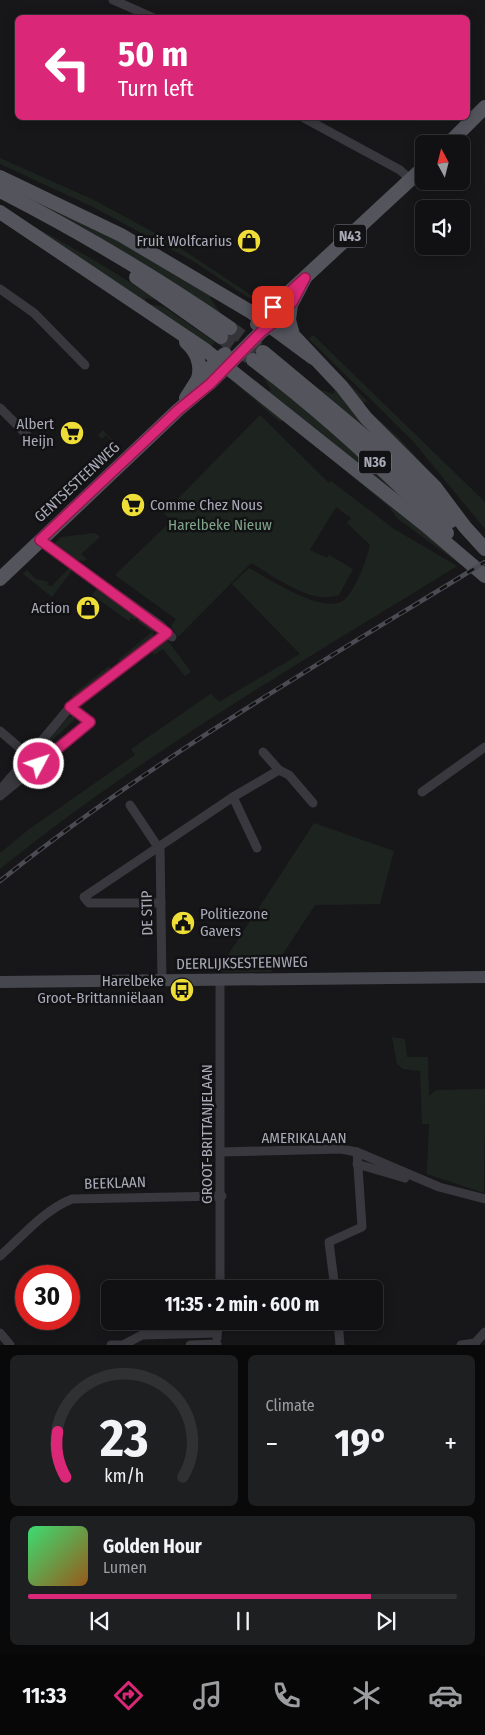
<!DOCTYPE html>
<meta charset="utf-8">
<style>
body{margin:0;font-family:"Fira Sans Condensed",sans-serif;background:#1e1f21;color:#f1f3f6;height:100vh;display:flex;flex-direction:column;font-size:19px;white-space:nowrap}
*{box-sizing:border-box;margin:0}
p{font-size:16px;color:#9c9da0}
.icon{flex:none;width:28px;height:28px;fill:none;stroke:currentColor;stroke-width:2;stroke-linecap:round;stroke-linejoin:round}
.map{position:relative;height:1345px;overflow:hidden}
.details{display:flex;flex-direction:column;gap:10px;padding:10px;background:#09090a;flex:1}
.details>*{flex:none}
.hud{position:absolute;left:15px;top:15px;width:455px;height:105px;border-radius:8px;box-shadow:0 2px 12px #0003,0 0 0 1px #303133;background:#db2777;color:#fff;overflow:hidden}
.needle{width:32px;rotate:353deg}
.tools{position:absolute;left:415px;top:135px;display:grid;gap:10px}
.tools a{display:grid;place-items:center;width:55px;height:55px;border-radius:8px;background:#111113;box-shadow:0 2px 12px #0003,0 0 0 1px #303133;font-size:25px}
.speed{position:absolute;left:15px;top:1265px;display:flex;gap:10px;font-size:25px;font-weight:700;text-align:center}
.speed>*{display:grid;place-content:center;width:65px;height:65px;border-radius:50%;background:#111113;box-shadow:0 2px 12px #0003,0 0 0 1px #303133;line-height:1}
.speed .limit{border:8px solid #d22;background:#fff;color:#111}
.pin{position:absolute;display:grid;place-items:center;width:42px;height:42px;color:#fff;margin:-21px;border-radius:10px;box-shadow:0 2px 8px #0006}
.me{position:absolute;width:55px;margin:-28px;rotate:50deg;stroke-linejoin:round;filter:drop-shadow(0 0 4px #0008)}
.turn{display:flex;align-items:center;gap:18px;height:105px;padding:0 20px;font-size:22px}
.turn .icon{width:65px;height:65px;stroke-width:2.5}
.turn b{display:block;font-size:35px;line-height:42px}
.big{font-size:38px;font-weight:700;line-height:1.1}
.details .tile{flex:1;display:flex;flex-direction:column;justify-content:center;gap:8px;min-width:0;padding:0 18px;border-radius:8px;background:#1e1f21}
.details .dial{align-items:center;gap:0}
.dial svg{height:130px;overflow:visible;fill:none;stroke:#303133;stroke-width:7;stroke-linecap:round;text-anchor:middle}
.dial text{fill:#f1f3f6;stroke:none}
.song{display:flex;align-items:center;gap:15px}
.cover{width:60px;height:60px;border-radius:8px;background:linear-gradient(135deg,hsl(140 70% 55%),hsl(30 70% 35%))}
.played{height:5px;border-radius:2px;background:linear-gradient(90deg,#db2777 80%,#303133 80%)}
.keys{display:flex;justify-content:space-around;direction:ltr}
.heat{display:flex;justify-content:space-between;align-items:center;font-size:28px;direction:ltr}
.details .tiles{flex:1;display:grid;gap:10px;grid-template-columns:1fr 1fr}
.tile:last-child{grid-column:span 2}
.trip{position:absolute;left:101px;top:1280px;width:282px;height:50px;border-radius:8px;background:#111113;box-shadow:0 2px 12px #0003,0 0 0 1px #303133;font-weight:700;line-height:50px;text-align:center}
.menu{display:flex;height:80px;justify-content:space-around;align-items:center;background:#070708;color:#9c9da0}
.menu .icon{width:35px;height:35px}
.menu .selected{color:#db2777}
.menu b{font-size:22px;color:#f1f3f6}
.map>svg:first-child{display:block}
.green{fill:#1d241f}
.lines{fill:none;stroke-linecap:round;stroke-linejoin:round}
.primary-tunnel{stroke:#343439;stroke-width:14;stroke-dasharray:14 7;stroke-linecap:butt}
.minor{stroke:#38383e;stroke-width:9}
.secondary{stroke:#46464e;stroke-width:12}
.primary{stroke:#54545d;stroke-width:14}
.rail-casing{stroke:#4b4b53;stroke-width:4.5}
.rail{stroke:#121214;stroke-width:2.5;stroke-dasharray:8;stroke-linecap:butt}
.route-casing{stroke:#8e194d;stroke-width:12}
.route{stroke:#db2777;stroke-width:9}
.labels{text-anchor:middle;stroke-width:5;stroke-linejoin:round;paint-order:stroke}
.shield{fill:#121214;stroke:#7c7c87;stroke-width:1}
.shield-label{font-size:14px;font-weight:bold;fill:#a9aab8}
.poi-label{font-size:15px;fill:#a9aab8;stroke:#121214;text-anchor:end}
.street-label{font-size:15px;fill:#a9aab8;stroke:#121214}
.park-label{font-size:15px;fill:#80a38b;stroke:#121214}
</style>
<div class="map">
<svg width="485" height="1345" viewBox="0 0 485 1345">
<rect width="100%" height="100%" fill="#171719"/>
<g class="green">
<path d="M0,158L94,200L168,240L254,297L260,299L272,292L263,300L249,298L193,261L93,207L0,164Z"/>
<path d="M0,185L124,242L214,295L210,298L222,315Z"/>
<path d="M23,220L92,259L159,300L146,298L145,303L164,307L215,342L209,349Z"/>
<path d="M313,335L485,502V529L413,441L309,339Z"/>
<path d="M308,343L366,400L370,404L365,401L363,406L399,438L431,474L362,406Z"/>
<path d="M262,374L282,389L407,499L404,503L266,393L271,390Z"/>
<path d="M239,382L465,563L461,565L398,519L390,508L285,420L280,422L236,384Z"/>
<path d="M316,388L333,394L335,389L399,457Z"/>
<path d="M260,415L329,483L331,481L394,529L457,566C302,662 142,754 0,869V853L28,830L135,755L131,749L209,695L211,694L219,702L300,654L232,584L249,568C269,579 318,612 341,602C354,596 367,559 370,545L347,523L351,518L336,507L310,550L327,558L329,555L353,569L339,595C310,605 275,576 251,563L178,637L171,626L176,619L115,575L171,521L164,513Z"/>
<path d="M103,430L119,447L96,469L94,467L113,450L108,445L112,441L106,435L102,439L98,435Z"/>
<path d="M95,533L100,537L81,554L87,559L84,561L76,560L56,546L55,543L61,537Z"/>
<path d="M70,567L73,569L52,597L23,574L27,570L36,579L48,582L47,585L52,586Z"/>
<path d="M98,587L138,615L135,620L131,618L129,621L92,595Z"/>
<path d="M140,616L154,626L153,638L121,663L118,660L152,632L137,621Z"/>
<path d="M168,641L191,672L185,676L163,649L154,655L151,650L160,643Z"/>
<path d="M109,666L112,670L75,699L71,696Z"/>
<path d="M74,716V720L44,748L47,752L45,754L38,749L69,717Z"/>
<path d="M314,823L394,851L380,904L315,905L271,972H217Z"/>
<path d="M392,1037L405,1039L407,1057H428L429,1096L436,1090L485,1089L484,1193L427,1174L429,1124H422L420,1071L403,1069L397,1064Z"/>
</g>
<g class="lines">
<g class="primary-tunnel">
<path d="M230,328L263,352"/>
<path d="M221,337L253,360"/>
</g>
<g class="minor">
<path d="M113,0L154,18"/>
<path d="M304,118L400,170L411,180"/>
<path d="M0,289L34,313L85,365"/>
<path d="M0,408L27,435"/>
<path d="M40,540L160,625L172,637"/>
<path d="M70,707L167,633"/>
<path d="M0,731L29,756L70,707L90,722L0,796"/>
<path d="M263,752L279,770L289,775L313,803"/>
<path d="M0,790L29,756L33,760"/>
<path d="M422,792L485,747"/>
<path d="M233,797L257,848"/>
<path d="M130,805L158,847"/>
<path d="M160,846L162,980"/>
<path d="M161,903H89L84,897L233,797L279,770"/>
<path d="M220,980V1289"/>
<path d="M221,1152L341,1149L357,1152L439,1187L485,1199"/>
<path d="M357,1164L405,1178"/>
<path d="M0,1256C23,1236 44,1210 72,1199L222,1196"/>
<path d="M335,1289L329,1242L362,1227L357,1152"/>
<path d="M338,1321L340,1345"/>
<path d="M0,1333L10,1345"/>
<path d="M217,1338L218,1321"/>
<path d="M125,1344L142,1335L217,1333"/>
<path d="M111,1345H129"/>
<path d="M190,1345L217,1344"/>
<path d="M461,1345L475,1343L485,1332"/>
</g>
<path class="secondary" d="M0,982L485,977"/>
<g class="primary">
<path d="M448,144L485,107"/>
<path d="M0,177L121,235L251,312L313,358"/>
<path d="M0,191C80,232 156,277 230,328"/>
<path d="M0,212L204,349L424,524L485,576"/>
<path d="M136,277L221,337"/>
<path d="M291,304L289,320L293,335L342,387L366,418L435,487L465,527L485,549"/>
<path d="M257,324L273,307L424,167"/>
<path d="M186,342C197,352 202,364 198,379"/>
<path d="M263,352L370,441L451,521"/>
<path d="M253,360C323,412 386,471 447,533"/>
<path d="M186,398L198,379L225,354"/>
<path d="M0,579L178,410L210,383L261,332L278,319L293,301L305,278"/>
</g>
<g class="rail-casing">
<path id="rail" d="M0,881C151,760 321,663 485,562"/>
</g>
<use href="#rail" class="rail"/>
</g>
<g class="lines">
<g class="route-casing">
<path id="route" d="M39,764L90,722L70,707L167,633L40,540L178,410L210,384L261,332L278,319L293,301L305,278L273,307"/>
</g>
<use href="#route" class="route"/>
</g>
<defs>
<g id="shop-disc" transform="scale(1.25)"><circle r="9.5" fill="#efde38" stroke="#121214"/><path d="M-5-2.5h2.3a2.7 3.5 0 0 1 5.4 0H5L5.5 6h-11ZM-1.5-2.5h3a1.5 2.3 0 0 0-3 0Z" fill="#111"/></g>
<g id="supermarket-disc" transform="scale(1.25)"><circle r="9.5" fill="#efde38" stroke="#121214"/><path d="M-6-5.5h2.5l.6 2H6L4.5 2H-2.5L-4.4-4H-6ZM-1.5 3.2a1.3 1.3 0 1 0 .1 0ZM3 3.2a1.3 1.3 0 1 0 .1 0Z" fill="#111"/></g>
<g id="civic-disc" transform="scale(1.25)"><circle r="9.5" fill="#efde38" stroke="#121214"/><path d="M-.6-6.5H3V-4.5H.6V-3L4-1V1h2V6H-6V1h2V-1L-.6-3ZM-1.2 2.5V6h2.4V2.5Z" fill="#111"/></g>
<g id="bus-disc" transform="scale(1.25)"><circle r="9.5" fill="#efde38" stroke="#121214"/><path d="M-5-6H5V4H4V6H2V4H-2V6H-4V4H-5ZM-3.5-4V0h7V-4ZM-3.5 1.2v1.5H-2V1.2ZM2 1.2v1.5H3.5V1.2Z" fill="#111"/></g>
</defs>
<g fill-rule="evenodd">
<use href="#shop-disc" x="249" y="241"/>
<use href="#supermarket-disc" x="72" y="433"/>
<use href="#supermarket-disc" x="133" y="505"/>
<use href="#shop-disc" x="88" y="608"/>
<use href="#civic-disc" x="183" y="923"/>
<use href="#bus-disc" x="182" y="990"/>
</g>
<g class="labels">
<g class="shield">
<rect x="334" y="224.5" width="32" height="23" rx="4"/>
<rect x="359" y="450.5" width="32" height="23" rx="4"/>
</g>
<g class="shield-label">
<text x="350" y="241">N43</text>
<text x="375" y="467">N36</text>
</g>
<g class="poi-label">
<text x="232" y="246">Fruit Wolfcarius</text>
<text x="54" y="429">Albert<tspan x="54" dy="17">Heijn</tspan></text>
<text x="150" y="510" text-anchor="start">Comme Chez Nous</text>
<text x="70" y="613">Action</text>
<text x="200" y="919" text-anchor="start">Politiezone<tspan x="200" dy="17">Gavers</tspan></text>
<text x="164" y="986">Harelbeke<tspan x="164" dy="17">Groot-Brittanniëlaan</tspan></text>
</g>
<g class="street-label">
<text transform="translate(77 482) rotate(-43)" y="5">GENTSESTEENWEG</text>
<text transform="translate(147 913) rotate(-91)" y="5">DE STIP</text>
<text transform="translate(242 963) rotate(-1)" y="5">DEERLIJKSESTEENWEG</text>
<text transform="translate(207 1134) rotate(-90)" y="5">GROOT-BRITTANJELAAN</text>
<text x="304" y="1143">AMERIKALAAN</text>
<text transform="translate(115 1183) rotate(-2)" y="5">BEEKLAAN</text>
</g>
<g class="park-label">
<text x="220" y="530">Harelbeke Nieuw</text>
</g>
</g>
</svg>
<div class="tools">
<a><svg class="needle" viewBox="-14 -14 28 28"><path d="M0-13l5 13h-10z" fill="#e53935"/><path d="M0 13l5-13h-10z" fill="#9c9da0"/></svg></a>
<a><svg class="icon" aria-label="sound" viewBox="0 0 24 24"><path d="M4 9h4l5-4v14l-5-4H4zM17 9q2 3 0 6"/></svg></a>
</div>
<div class="speed"><div class="limit">30</div></div>
<div class="pin" style="left:273px;top:307px;background:#d93025"><svg class="icon" aria-label="arrive" viewBox="0 0 24 24"><path d="M6 21V4h12l-3 4 3 4H6"/></svg></div>
<svg class="me" style="left:39px;top:764px" viewBox="-20 -20 40 40"><circle r="17" fill="#db2777" stroke="#fff" stroke-width="3"/><path d="M0-11L8 9 0 5-8 9z" fill="#fff"/></svg>
<div class="trip">11:35 · 2 min · 600 m</div>
<div class="hud">
<div class="turn"><svg class="icon" aria-label="left" viewBox="0 0 24 24"><path d="M17 20v-9H6M10 6l-5 5 5 5"/></svg><div><b>50 m</b>Turn left</div></div>
</div>
</div>
<section class="details">
<div class="tiles">
<div class="tile dial"><svg viewBox="0 0 100 80">
<path d="M14 69A42 42 0 1 1 86 69"/>
<path d="M14 69A42 42 0 0 1 9 41" stroke="#db2777"/>
<text x="50" y="56" font-size="32" font-weight="700">23</text>
<text x="50" y="72" font-size="11">km/h</text>
</svg></div>
<div class="tile"><p>Climate</p>
<div class="heat"><a>−</a><b class="big">19°</b><a>+</a></div>
</div>
<div class="tile">
<div class="song"><i class="cover"></i><div><b>Golden Hour</b><p>Lumen</p></div></div>
<div class="played"></div>
<div class="keys"><svg class="icon" aria-label="previous" viewBox="0 0 24 24"><path d="M18 5L8 12l10 7zM5 5v14"/></svg><svg class="icon" aria-label="pause" viewBox="0 0 24 24"><path d="M8 5v14M16 5v14"/></svg><svg class="icon" aria-label="next" viewBox="0 0 24 24"><path d="M6 5l10 7-10 7zM19 5v14"/></svg></div>
</div>
</div>
</section>
<nav class="menu">
<b>11:33</b>
<svg class="icon selected" aria-label="directions" viewBox="0 0 24 24"><path d="M12 3l9 9-9 9-9-9zM9 14v-3h6M13 9l2 2-2 2"/></svg>
<svg class="icon" aria-label="music" viewBox="0 0 24 24"><path d="M9 18V5l10-2v13"/><circle cx="6" cy="18" r="3"/><circle cx="16" cy="16" r="3"/></svg>
<svg class="icon" aria-label="phone" viewBox="0 0 24 24"><path d="M5 4h4l2 5-3 2q2 4 5 5l2-3 5 2v4C11 20 4 13 5 4z"/></svg>
<svg class="icon" aria-label="climate" viewBox="0 0 24 24"><path d="M12 3v18M4 7l16 10M4 17L20 7"/></svg>
<svg class="icon" aria-label="car" viewBox="0 0 24 24"><path d="M5 17H2v-5l4-1 3-4h7l3 4 3 1v5h-3M9 17h6M6 11h13"/><circle cx="7" cy="17" r="2"/><circle cx="17" cy="17" r="2"/></svg>
</nav>
